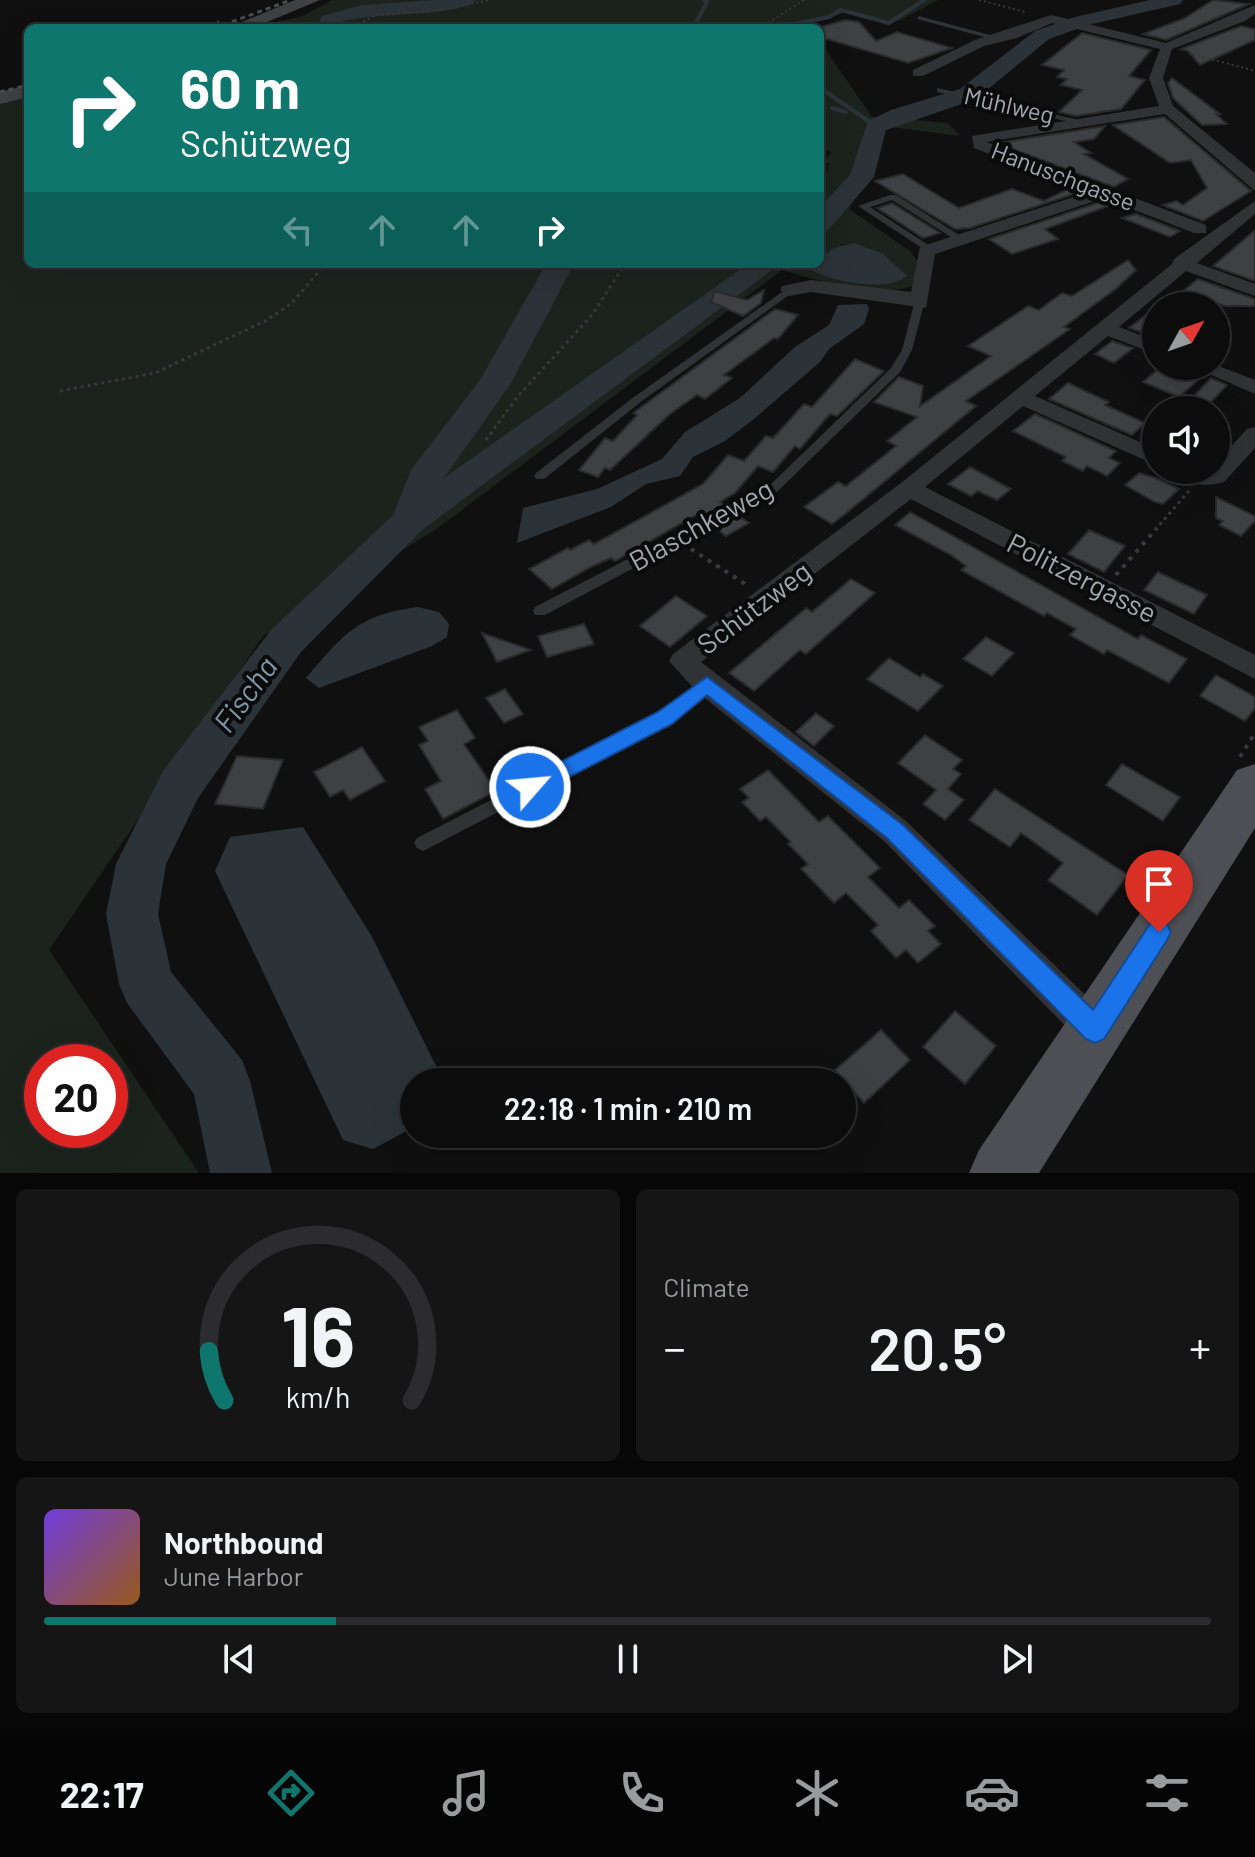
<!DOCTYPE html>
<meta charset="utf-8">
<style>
body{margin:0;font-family:Barlow,sans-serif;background:#151516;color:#f1f3f6;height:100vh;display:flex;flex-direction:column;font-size:30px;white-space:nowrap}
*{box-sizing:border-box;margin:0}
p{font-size:26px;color:#9a9b9d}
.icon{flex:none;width:44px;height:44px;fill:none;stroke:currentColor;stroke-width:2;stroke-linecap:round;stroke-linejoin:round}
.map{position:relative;height:1173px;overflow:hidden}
.side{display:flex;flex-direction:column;gap:16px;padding:16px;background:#070707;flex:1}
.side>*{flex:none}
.guide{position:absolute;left:24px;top:24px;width:800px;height:244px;border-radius:12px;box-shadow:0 8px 32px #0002,0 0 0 2px #2c2c2e;background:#0f766e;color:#fff;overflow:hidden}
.needle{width:52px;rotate:50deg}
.buttons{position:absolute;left:1142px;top:292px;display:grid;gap:16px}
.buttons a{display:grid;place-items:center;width:88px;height:88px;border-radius:50%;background:#0c0c0d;box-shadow:0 8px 32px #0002,0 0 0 2px #2c2c2e;font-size:40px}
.speed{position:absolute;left:24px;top:1044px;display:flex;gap:16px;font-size:40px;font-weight:700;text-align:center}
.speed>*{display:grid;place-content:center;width:104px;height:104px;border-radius:50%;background:#0c0c0d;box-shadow:0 8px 32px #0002,0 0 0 2px #2c2c2e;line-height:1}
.speed .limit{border:12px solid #d22;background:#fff;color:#111}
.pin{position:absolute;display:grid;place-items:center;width:68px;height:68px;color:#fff;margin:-82px -34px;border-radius:50% 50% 50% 0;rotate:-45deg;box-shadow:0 0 8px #0007}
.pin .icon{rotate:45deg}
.me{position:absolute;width:88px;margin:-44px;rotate:63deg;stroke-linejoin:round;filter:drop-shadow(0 0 6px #0008)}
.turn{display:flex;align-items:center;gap:28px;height:168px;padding:0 24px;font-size:36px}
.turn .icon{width:104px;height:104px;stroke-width:2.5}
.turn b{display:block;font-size:56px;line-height:68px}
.lanes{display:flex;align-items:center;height:76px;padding:0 24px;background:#0003;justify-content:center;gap:40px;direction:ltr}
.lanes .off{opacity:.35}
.big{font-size:60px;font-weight:600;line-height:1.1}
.side .card{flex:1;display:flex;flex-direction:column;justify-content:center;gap:12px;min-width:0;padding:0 28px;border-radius:12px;background:#151516}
.side .dial{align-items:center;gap:0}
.dial svg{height:208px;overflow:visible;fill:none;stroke:#2c2c2e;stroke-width:7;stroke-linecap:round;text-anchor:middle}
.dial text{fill:#f1f3f6;stroke:none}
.song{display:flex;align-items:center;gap:24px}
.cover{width:96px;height:96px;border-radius:12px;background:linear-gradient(135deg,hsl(260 70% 55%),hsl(30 70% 35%))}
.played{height:8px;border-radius:4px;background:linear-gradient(90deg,#0f766e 25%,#2c2c2e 25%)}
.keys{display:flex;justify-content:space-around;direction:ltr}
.heat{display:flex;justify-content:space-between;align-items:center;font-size:44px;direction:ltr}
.side .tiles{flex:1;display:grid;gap:16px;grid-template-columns:1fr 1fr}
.card:last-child{grid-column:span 2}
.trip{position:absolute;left:400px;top:1068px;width:456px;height:80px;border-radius:40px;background:#0c0c0d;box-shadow:0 8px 32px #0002,0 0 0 2px #2c2c2e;font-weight:600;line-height:80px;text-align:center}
.menu{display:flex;height:128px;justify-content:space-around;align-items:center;background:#050505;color:#9a9b9d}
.menu .icon{width:56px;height:56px}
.menu .current{color:#0f766e}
.menu b{font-size:36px;color:#f1f3f6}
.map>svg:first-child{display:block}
.green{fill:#1c231d;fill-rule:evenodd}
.water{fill:#2b3338}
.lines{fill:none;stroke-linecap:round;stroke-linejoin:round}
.stream{stroke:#2b3338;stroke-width:4}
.river{fill:#2b3338;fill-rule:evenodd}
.building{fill:#3f4044;stroke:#2a2a2d;stroke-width:2}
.path-far2{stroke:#37393c;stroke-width:2;stroke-dasharray:2 3;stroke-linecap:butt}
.path-far1{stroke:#37393c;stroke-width:3;stroke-dasharray:3 4;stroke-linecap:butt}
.path{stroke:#37393c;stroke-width:4;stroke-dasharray:4 6;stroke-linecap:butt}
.service{fill:#313235;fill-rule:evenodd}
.minor{fill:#313235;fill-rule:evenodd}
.secondary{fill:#3f4145;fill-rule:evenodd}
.primary{fill:#4d4f54;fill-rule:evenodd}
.rail{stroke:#4a4c50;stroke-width:3;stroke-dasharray:5 4;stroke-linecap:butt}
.route{fill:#1a73e8;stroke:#114b97;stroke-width:2}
.labels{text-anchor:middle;stroke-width:8;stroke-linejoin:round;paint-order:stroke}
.far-street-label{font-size:24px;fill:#a2a8b0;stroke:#0b0b0c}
.street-label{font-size:28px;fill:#a2a8b0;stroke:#0b0b0c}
.water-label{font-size:30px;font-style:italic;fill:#7c98a9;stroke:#0b0b0c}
</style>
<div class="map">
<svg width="1255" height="1173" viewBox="0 0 1255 1173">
<rect width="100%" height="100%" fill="#101011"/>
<g class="green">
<path d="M332,0H938L899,21L874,20L850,12L768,28H248L303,16Z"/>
<path d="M820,49L826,50L872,117L948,123L960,136L883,126L865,181L849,209L910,251L918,262L913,285C889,299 809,279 782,270L435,530L263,636L49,950L199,1173H0V101L28,94V264H820V175H826L829,164L820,160L825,161L831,152L821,148L828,146L820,141ZM42,1062H110V1130H42Z"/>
</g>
<g class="water">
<path d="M854,243L883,254L907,276C887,292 835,282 813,271L811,264H820V259L832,249Z"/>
<path d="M838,305L867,304L869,309L864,324L829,349L820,362L754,419L725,441L693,457L680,476L646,484L611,507L517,543L523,508L597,489L662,459L685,432L740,398L795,347L829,325Z"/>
<path d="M418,607L439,612L449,624L447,637L432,646L319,688L306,678C344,634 357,615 418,607Z"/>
<path d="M303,827L371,935L444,1082H414V1127L373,1149L343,1140L215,871L230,837Z"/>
</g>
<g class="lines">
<g class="stream">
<path d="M693,28L707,2L704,0"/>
<path d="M775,28L829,17L841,10L889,23L924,0"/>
<path d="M820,88L876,126"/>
<path d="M832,108L846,112"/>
</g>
<g class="river">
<path d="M434,0H476C458,18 370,11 338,23L337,28H317L322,16L362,5Z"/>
<path d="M1150,0H1183L1180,4L1088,25L1049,39L976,99L886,130L874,177L829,229L820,231V207L850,175L868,121L891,110L960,89L1035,31L1075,17Z"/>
<path d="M546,264H574L511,383L444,478L748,264H780L422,530L301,652L198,798L166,864L158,914L171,972L242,1060L250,1081L272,1173H210L194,1094L127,1003L119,984L106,914L116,864L163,771L271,630L393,515L411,470L480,380Z"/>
</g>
</g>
<g class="building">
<path d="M1213,0L1249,4L1166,40L1143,34L1185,18Z"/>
<path d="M845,20L859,22L876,41L897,32L952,48L908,63L820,37V28H817Z"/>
<path d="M1241,26L1255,29V40L1200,65L1188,51L1181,49Z"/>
<path d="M1082,33L1151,50L1129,76L1145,80L1121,109L1076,116L1059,112L1082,90L1061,85L1067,79L1057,77L1064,70L1042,65Z"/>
<path d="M1172,78L1220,114H1216L1227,124L1202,125L1173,98L1168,83Z"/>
<path d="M1164,117L1251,191L1203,221L1163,205L1176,201L1183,205L1207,188L1191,160L1170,163L1113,125Z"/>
<path d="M1105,126L1094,139L1074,142L1091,153L1084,154L1128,179L1114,187L1015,150L1004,142Z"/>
<path d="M903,174L959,208L1012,189L1044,201L1070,188L1080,192L970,228L955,229L875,181Z"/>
<path d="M1103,201L1111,205L1045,229L1058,239L1012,254L989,239Z"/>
<path d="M892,203L940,233L923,238L877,208Z"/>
<path d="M1136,214L1180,231L1170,237L1122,218Z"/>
<path d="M1255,230V281L1213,266Z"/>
<path d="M1128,260L1136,270L1117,288L1064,327L1070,329L966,401L976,406L844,515L832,524L804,507L838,482L846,486L896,446L887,441L917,417L874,402L899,377L923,386L920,406L991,356L968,346L1028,306L1039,310L1062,293L1072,296Z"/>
<path d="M1198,279L1255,299V306H1224L1183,291Z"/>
<path d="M764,290L761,303L743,316L711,302L715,291L747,300Z"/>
<path d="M1156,307V330L1150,335L1129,328Z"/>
<path d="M775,309L798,315L778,339L774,338L724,375L732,378L705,399L697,395L670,414L610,470L605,468L598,477L579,470L605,438L613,441L637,415L633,413Z"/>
<path d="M1112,341L1133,348L1114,363L1095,354Z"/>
<path d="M855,359L884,371L837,416L830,414L800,449L795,446L773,472L758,466L735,493L720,502L725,505L702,517L698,514L615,561L611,558L591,567L552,589L529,569L568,548L570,550L589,540L594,544L703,484L728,455L744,461L766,436L773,438L804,404L812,407Z"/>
<path d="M1162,366H1163L1198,380L1179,397L1143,382Z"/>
<path d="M1211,378L1227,385L1210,403L1194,396Z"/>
<path d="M1068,383L1109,402L1105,405L1145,423L1132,435L1049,399Z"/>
<path d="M1035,414L1116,451L1109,458L1120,463L1107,476L1087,466L1083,471L1062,461L1066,457L1013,431Z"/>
<path d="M970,467L1011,489L997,500L978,491L971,496L948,484Z"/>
<path d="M1139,473L1156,478L1179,489L1163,504L1155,502L1125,485Z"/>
<path d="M1216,497L1255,516V521L1241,536L1219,525L1223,521L1216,518Z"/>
<path d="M910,512L1138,639L1141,635L1187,659L1169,683L1107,650L1104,654L1070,635L1076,629L1047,613L1044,616L961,570L966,566L951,555L895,525Z"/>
<path d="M739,516L749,523L726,536L716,528Z"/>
<path d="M1089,530L1125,546L1104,572L1068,554Z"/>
<path d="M1158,572L1207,595L1194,614L1144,590Z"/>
<path d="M851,579L875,593L806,654L800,650L754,691L729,673L806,608L812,612Z"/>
<path d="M676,596L707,616L670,647L640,626Z"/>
<path d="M584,624L594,644L547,657L538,636Z"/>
<path d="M482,633L531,650L497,662Z"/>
<path d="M986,637L1014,653L992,676L963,659Z"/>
<path d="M889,658L920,677L923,674L943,686L918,711L867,679Z"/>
<path d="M1216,675L1255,697V708L1245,721L1200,696Z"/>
<path d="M505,689L523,714L504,723L486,698Z"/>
<path d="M457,710L475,738L464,744L496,791L443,819L425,789L441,781L419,745L428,741L419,727Z"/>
<path d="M816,713L834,726L814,746L796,732Z"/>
<path d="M925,735L962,760L953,769L961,774L948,789L964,800L945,820L923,804L936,790L898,763Z"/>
<path d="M362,747L385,781L350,800L343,790L330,797L314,772Z"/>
<path d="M237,756L283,760L263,809L215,804Z"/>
<path d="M1122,764L1180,797L1163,821L1106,785Z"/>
<path d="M768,770L819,822L828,816L880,868L868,877L899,908L909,900L935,926L928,931L941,944L918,963L906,950L896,958L871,931L878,925L846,893L834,903L801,869L808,864L788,844L791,842L766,817L760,821L742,802L749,798L740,789Z"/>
<path d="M995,789L1128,875L1097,915L1048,880L1063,863L1021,833L1010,847L969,820Z"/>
<path d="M955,1011L996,1046L965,1084L923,1047Z"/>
<path d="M881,1030L910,1060L864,1103L835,1070Z"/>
</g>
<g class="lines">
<g class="path-far2">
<path d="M979,0L1025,12"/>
<path d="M198,28L219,21"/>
<path d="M350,28L377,15L436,11L489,0"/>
<path d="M760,28L804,0"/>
<path d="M1193,54L1255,71"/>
<path d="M820,98L827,109L820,119"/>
</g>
<g class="path-far1">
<path d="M60,391L155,373L267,320L292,303L325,264"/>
<path d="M486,440L518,396L592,315L625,264"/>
<path d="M1155,530L1189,491"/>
</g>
<g class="path">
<path d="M691,549L747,585"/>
<path d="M1116,575L1157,528"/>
<path d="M1240,757L1255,733"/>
</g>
<g class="service">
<path d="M919,16L1001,38L1002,39L999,41L917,19Z"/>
<path d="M937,88L1079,120L1083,122L1079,124L937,92Z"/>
<path d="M890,195H896L967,240L959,242L892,200L870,207L936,250L928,252L858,206Z"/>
<path d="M789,287L794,290L793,292L642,401L544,479H536L534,476L536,473L634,397Z"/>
<path d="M919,301L924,304L912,350L900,372L777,492L545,615H535L533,611L535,607L769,486L891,368L902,350L914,304Z"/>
<path d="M707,678L712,680L715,684L712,688L671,722L429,848L423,851L417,848L414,843L417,838L659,714L702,680Z"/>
</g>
<g class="minor">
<path d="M1255,5V14L1245,21L1172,49L1163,78L1173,106L1255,173V191L1165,114L986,142L1206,225V233H1194L1104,198L935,254L926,308L811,292L789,296L780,290L782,286L811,280L911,292L920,247L1089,192L974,148L972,136L1159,106L1149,78L1160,49L1052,23L1017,38L984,46L923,76H913V70L975,40L1051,15L1166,43Z"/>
<path d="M1255,201V214L1197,263L1255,284V296L1186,271L1119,327L1156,341V354L1108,336L1035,396L1156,449V465L1023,406L925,487L1255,655V679L911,499L701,662L906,821L1108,1017L1113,1030L1108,1043L1095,1048L1082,1043L884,841L697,692L669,661L673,654L901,483L1172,264L1174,259Z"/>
<path d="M1216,365L1255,380V394L1191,366Z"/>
<path d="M1255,427V448L1224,482C1206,487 1184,486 1172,470H1216V463L1247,429Z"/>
</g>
<g class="secondary">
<path d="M295,0H320L253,28H227Z"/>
<path d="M28,85V97L0,104V92Z"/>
</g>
<path class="primary" d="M1255,764V828L1039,1173H969L979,1150L1237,770Z"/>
<g class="rail">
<path d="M215,28L291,0"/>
<path d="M0,92L28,85"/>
</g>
</g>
<path class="route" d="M707,677L903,825L1093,1010L1150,924L1159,921L1167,924L1171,932L1167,940L1104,1039L1095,1043L1086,1039L887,838L707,695L672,724L538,793H523L520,787L523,781L658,712Z"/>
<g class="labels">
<g class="far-street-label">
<text transform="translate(1009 106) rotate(13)" y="8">Mühlweg</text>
<text transform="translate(1063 177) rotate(21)" y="8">Hanuschgasse</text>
</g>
<g class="street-label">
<text transform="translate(701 525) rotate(-29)" y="10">Blaschkeweg</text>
<text transform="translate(1082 578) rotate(27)" y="10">Politzergasse</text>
<text transform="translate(754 608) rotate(-37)" y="10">Schützweg</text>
</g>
<g class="water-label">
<text transform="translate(246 695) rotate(-54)" y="10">Fischa</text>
</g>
</g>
</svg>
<div class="buttons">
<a><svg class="needle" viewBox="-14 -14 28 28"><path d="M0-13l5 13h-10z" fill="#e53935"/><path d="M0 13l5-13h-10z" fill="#9a9b9d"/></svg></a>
<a><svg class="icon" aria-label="sound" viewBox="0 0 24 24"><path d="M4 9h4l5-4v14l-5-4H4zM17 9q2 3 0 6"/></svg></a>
</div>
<div class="speed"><div class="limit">20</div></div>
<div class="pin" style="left:1159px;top:932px;background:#d93025"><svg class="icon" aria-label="arrive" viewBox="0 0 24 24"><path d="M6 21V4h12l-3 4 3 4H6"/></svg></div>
<svg class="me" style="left:530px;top:787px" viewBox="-20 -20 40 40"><circle r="17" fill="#1a73e8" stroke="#fff" stroke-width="3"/><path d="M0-11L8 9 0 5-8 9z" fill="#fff"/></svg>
<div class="trip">22:18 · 1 min · 210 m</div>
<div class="guide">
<div class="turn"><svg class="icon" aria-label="right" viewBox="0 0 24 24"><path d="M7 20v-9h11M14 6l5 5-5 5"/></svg><div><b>60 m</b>Schützweg</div></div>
<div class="lanes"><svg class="icon off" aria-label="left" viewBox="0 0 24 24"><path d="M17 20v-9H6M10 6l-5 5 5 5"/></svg><svg class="icon off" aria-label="ahead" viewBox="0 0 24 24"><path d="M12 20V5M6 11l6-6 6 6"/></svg><svg class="icon off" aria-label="ahead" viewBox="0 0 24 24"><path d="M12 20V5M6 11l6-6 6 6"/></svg><svg class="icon" aria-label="right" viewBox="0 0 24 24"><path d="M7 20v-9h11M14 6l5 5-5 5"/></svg></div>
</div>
</div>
<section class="side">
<div class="tiles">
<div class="card dial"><svg viewBox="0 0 100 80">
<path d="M14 69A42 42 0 1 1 86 69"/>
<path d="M14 69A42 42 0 0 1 8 50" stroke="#0f766e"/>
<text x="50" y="56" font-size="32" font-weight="700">16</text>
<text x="50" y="72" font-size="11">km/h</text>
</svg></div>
<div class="card"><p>Climate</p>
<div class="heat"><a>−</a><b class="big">20.5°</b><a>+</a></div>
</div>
<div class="card">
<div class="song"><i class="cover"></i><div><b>Northbound</b><p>June Harbor</p></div></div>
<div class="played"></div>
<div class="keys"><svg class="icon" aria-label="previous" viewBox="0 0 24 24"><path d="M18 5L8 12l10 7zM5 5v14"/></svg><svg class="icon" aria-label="pause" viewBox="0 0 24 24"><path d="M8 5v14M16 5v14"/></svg><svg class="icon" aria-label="next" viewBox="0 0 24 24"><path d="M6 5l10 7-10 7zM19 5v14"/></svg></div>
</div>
</div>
</section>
<nav class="menu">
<b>22:17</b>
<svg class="icon current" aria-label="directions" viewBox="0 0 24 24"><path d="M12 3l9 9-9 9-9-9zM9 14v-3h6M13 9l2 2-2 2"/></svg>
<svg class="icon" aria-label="music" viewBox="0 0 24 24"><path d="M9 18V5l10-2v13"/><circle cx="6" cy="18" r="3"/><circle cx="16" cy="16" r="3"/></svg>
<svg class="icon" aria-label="phone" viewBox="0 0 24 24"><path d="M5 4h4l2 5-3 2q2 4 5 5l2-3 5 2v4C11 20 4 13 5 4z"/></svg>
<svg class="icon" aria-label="climate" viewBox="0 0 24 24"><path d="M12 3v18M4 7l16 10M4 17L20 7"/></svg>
<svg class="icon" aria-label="car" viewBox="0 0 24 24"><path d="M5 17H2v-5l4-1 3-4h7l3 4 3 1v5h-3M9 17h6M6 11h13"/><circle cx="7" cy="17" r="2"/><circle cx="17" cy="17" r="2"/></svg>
<svg class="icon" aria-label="filters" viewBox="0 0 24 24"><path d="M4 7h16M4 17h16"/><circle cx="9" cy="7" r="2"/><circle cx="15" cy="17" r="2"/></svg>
</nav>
